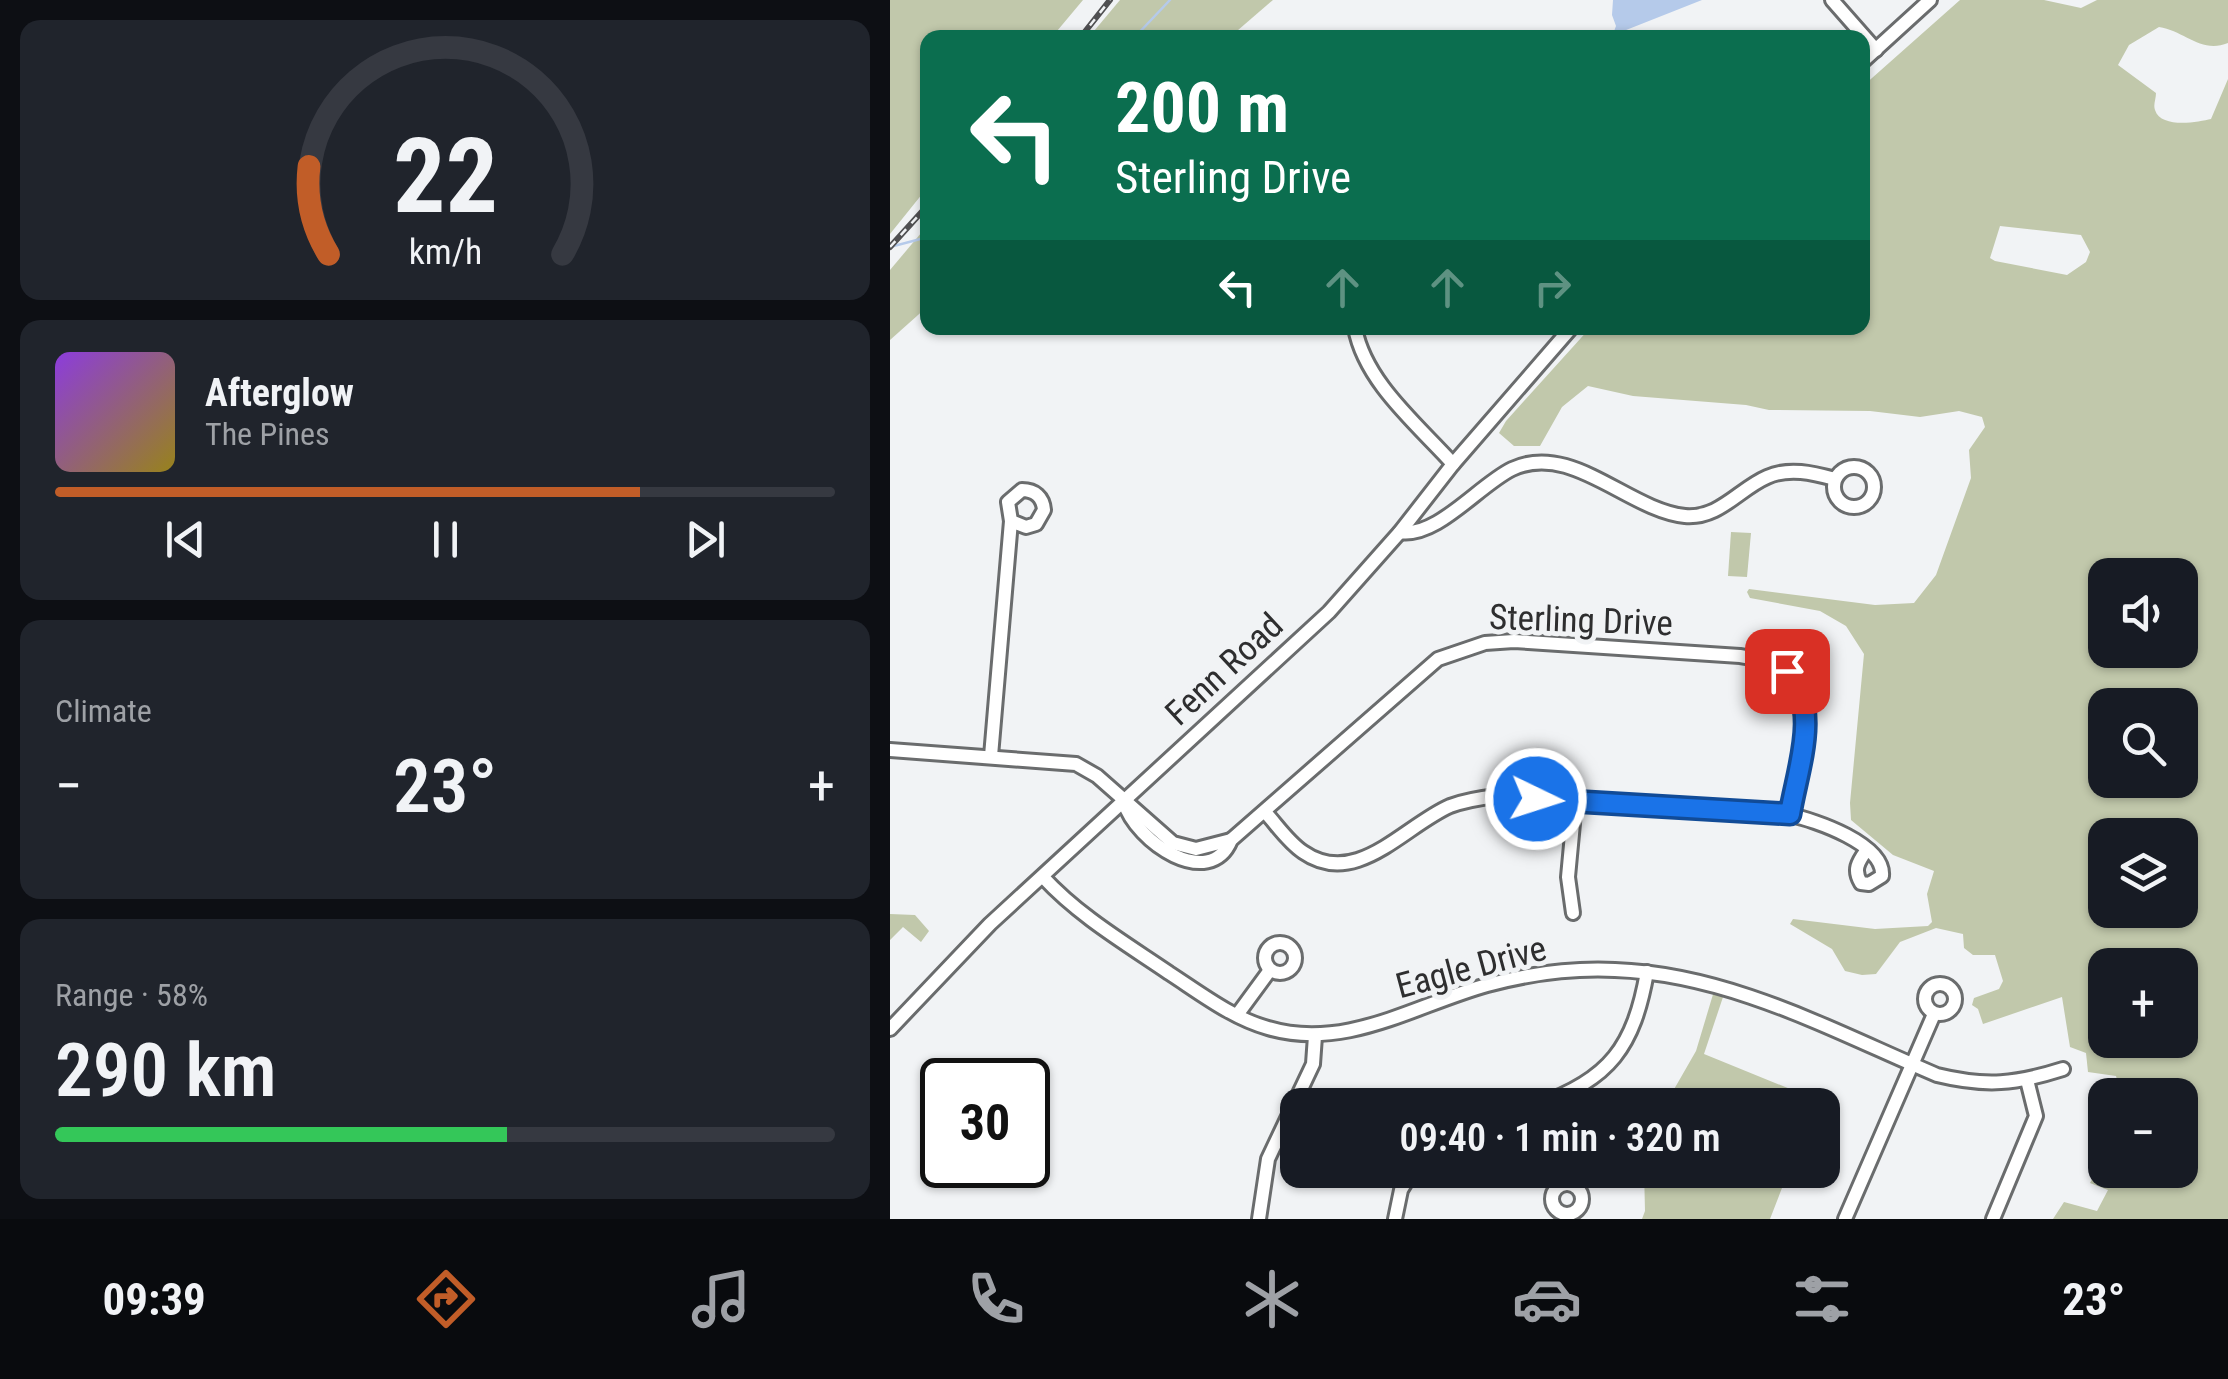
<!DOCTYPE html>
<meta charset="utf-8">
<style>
body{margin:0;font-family:"Roboto Condensed",sans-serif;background:#20242c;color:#f1f3f6;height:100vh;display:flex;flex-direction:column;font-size:38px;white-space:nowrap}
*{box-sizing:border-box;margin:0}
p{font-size:32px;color:#9ea1a6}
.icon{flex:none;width:55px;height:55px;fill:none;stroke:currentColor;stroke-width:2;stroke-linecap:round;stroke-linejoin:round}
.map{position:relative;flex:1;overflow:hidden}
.drawer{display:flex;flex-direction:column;gap:20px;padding:20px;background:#0d0f14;width:890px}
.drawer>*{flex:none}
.banner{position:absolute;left:30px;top:30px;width:950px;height:305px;border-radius:20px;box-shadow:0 2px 8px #0004;background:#0b6e4f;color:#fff;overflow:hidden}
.tools{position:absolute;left:1198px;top:558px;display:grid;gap:20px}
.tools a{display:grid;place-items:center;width:110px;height:110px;border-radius:20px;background:#171b24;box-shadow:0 2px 8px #0004;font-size:50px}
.speed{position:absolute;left:30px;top:1058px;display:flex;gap:20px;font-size:50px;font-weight:700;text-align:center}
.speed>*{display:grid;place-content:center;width:130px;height:130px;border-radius:50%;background:#171b24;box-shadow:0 2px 8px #0004;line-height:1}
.speed .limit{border:5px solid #111;border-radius:15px;background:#fff;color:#111}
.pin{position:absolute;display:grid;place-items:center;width:85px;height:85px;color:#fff;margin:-42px;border-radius:20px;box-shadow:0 5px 15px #0006}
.me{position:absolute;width:110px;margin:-55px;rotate:94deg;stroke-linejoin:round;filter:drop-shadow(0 0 8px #0008)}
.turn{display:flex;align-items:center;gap:35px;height:210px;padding:0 30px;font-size:45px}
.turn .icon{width:130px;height:130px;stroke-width:2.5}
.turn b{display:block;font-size:70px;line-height:85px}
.lanes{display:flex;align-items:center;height:95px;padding:0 30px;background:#0003;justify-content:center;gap:50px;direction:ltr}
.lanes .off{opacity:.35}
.big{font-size:75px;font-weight:600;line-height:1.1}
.drawer .card{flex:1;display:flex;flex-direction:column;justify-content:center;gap:15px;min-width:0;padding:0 35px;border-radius:20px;background:#20242c}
.drawer .dial{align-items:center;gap:0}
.dial svg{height:260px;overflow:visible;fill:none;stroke:#363941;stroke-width:7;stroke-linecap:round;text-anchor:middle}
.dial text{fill:#f1f3f6;stroke:none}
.song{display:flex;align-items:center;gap:30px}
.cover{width:120px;height:120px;border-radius:15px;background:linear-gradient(135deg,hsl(270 70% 55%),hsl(50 70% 35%))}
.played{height:10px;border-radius:5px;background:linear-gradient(90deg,#c15d28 75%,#363941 75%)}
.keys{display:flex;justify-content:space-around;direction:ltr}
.heat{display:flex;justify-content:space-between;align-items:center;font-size:55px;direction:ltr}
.charge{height:15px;border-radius:8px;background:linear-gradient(90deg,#34c759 58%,#363941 0)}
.trip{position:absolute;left:390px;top:1088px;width:560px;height:100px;border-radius:20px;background:#171b24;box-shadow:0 2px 8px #0004;font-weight:600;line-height:100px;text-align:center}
.tab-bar{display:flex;height:160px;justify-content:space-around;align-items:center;background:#090b0e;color:#9ea1a6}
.tab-bar .icon{width:70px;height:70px}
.tab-bar .active{color:#c15d28}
.tab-bar b{font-size:45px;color:#f1f3f6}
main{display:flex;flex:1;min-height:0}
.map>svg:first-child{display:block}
.green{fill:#c1c8ab;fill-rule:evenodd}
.water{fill:#b5caea}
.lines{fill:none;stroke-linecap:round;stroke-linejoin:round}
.stream{stroke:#b5caea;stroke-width:2.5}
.minor-casing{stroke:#6a6c6d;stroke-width:18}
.minor{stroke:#fff;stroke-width:12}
.rail-casing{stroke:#505052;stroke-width:6}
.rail{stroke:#f1f3f5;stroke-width:2.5;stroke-dasharray:8;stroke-linecap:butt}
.route-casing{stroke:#114b97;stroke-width:25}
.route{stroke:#1a73e8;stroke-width:18}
.labels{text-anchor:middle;stroke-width:10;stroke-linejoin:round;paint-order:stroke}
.street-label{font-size:35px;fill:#2e2e2f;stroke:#f1f3f5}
</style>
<main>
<section class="drawer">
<div class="card dial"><svg viewBox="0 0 100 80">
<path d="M14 69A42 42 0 1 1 86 69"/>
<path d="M14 69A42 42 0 0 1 8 42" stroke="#c15d28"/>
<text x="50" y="56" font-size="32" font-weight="700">22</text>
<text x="50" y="72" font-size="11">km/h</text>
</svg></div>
<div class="card">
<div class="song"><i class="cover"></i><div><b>Afterglow</b><p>The Pines</p></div></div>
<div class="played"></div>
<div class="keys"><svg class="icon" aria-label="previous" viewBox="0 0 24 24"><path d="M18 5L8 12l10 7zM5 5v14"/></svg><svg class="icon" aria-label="pause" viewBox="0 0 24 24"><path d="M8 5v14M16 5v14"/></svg><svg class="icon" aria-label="next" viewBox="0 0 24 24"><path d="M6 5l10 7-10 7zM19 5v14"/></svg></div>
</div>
<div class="card"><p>Climate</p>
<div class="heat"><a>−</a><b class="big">23°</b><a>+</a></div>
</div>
<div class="card"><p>Range · 58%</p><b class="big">290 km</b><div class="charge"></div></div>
</section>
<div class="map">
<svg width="1338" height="1219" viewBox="0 0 1338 1219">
<rect width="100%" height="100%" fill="#f1f3f5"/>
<g class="green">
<path d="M0,0H193L162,37L38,38L37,188L0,234Z"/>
<path d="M230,0H383L340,37H199Z"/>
<path d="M1070,0H1154L1191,8L1207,0H1338V43C1311,54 1295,31 1269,27L1239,45L1228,65L1266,93C1266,99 1263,105 1265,110C1271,129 1308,122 1321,119L1338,79V1219H1163L1174,1202L1207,1211L1218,1190L1200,1183L1205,1174L1215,1167V1170H1290V1095H1231L1226,1076L1198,1072L1196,1053L1180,1047L1172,997L1093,1024L1088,1009L1082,1005L1084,998L1109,989L1113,981L1105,955H1083L1074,948L1073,934L1046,928L1010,942L986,974L972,975L955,971L942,949L900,924L903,919L985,929L1038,926L1042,922L1037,894L1044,871L1003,855L961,820L960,803L974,654L956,626L930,611L860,598L857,592L859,589L985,605L1024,603L1046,575L1081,478L1079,450L1095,427L1092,417L1069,411L1030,417L980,411L879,410L856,405L743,396L698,386L672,407L650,446H624L609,433L616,421L700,328H972L973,86ZM1110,226L1191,235L1200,252L1196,262L1177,275L1105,261L1100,258ZM1215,575H1290V650H1215ZM1215,705H1290V780H1215ZM1215,835H1290V910H1215ZM1215,965H1290V1040H1215Z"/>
<path d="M37,226V307L0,340V270Z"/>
<path d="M841,532L861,533L857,577L838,576Z"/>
<path d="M0,914L25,915L39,931L31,942L13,927L0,940Z"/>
<path d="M824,991L834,994L814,1054L927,1100L925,1105H775L806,1051Z"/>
<path d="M754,1170H899L880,1219H752L755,1211Z"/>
</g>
<path class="water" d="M723,0H812L726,34H723L726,26L722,15Z"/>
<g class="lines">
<g class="stream">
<path d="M244,38L280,0"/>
<path d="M0,247L38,237"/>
</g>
<g class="minor-casing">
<g id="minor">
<path d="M942,0L986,50"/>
<path d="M972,62L1040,0"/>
<path d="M465,328C475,382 527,424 563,464"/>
<circle cx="964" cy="487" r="20"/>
<path d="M510,532C547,538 589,485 622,469C681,441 738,510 795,516C829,519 849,489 877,477C899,467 923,473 945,479"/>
<path d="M0,750L186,764L207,776L283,843L306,849L341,840"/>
<path d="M101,756L121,521L118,502L132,490C145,490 153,497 154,510L146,524L136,527L121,521"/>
<path d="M234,802C246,843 320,891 341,840L548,659L595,643L624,641L850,656C947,670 911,745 900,815"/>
<path d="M375,812C387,825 398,842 413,852C466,889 514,826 560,806C576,800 590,798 607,796L900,815C925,820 995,844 992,876L979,884L971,883C963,870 968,862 976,851"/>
<path d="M153,877C189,916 235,943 279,973C310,993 342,1018 378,1028C455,1051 525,1005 597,985C638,974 682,968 725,970C840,974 943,1031 1047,1075C1096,1087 1126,1084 1173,1069"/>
<path d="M683,913L678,877L685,802"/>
<circle cx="390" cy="958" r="15"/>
<circle cx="1050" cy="999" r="15"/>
<path d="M347,1015L380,970"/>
<path d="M0,1029L100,924L439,612L510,532L563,464L681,328"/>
<path d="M647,1105C720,1080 744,1046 757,972"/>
<circle cx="677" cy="1199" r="15"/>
<path d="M369,1219L378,1159L423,1064L425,1036"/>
<path d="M505,1219L511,1190L523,1170"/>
<path d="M955,1219L1044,1014"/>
<path d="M1103,1219L1146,1116L1137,1080"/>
</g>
</g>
<use href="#minor" class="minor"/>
<g class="rail-casing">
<g id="rail">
<path d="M190,38L220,0"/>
<path d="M0,247L38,205"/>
</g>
</g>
<use href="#rail" class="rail"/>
</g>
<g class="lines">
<g class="route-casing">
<path id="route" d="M646,799L900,814C907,770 932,708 897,671"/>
</g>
<use href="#route" class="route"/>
</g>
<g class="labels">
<g class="street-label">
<text transform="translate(691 620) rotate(2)" y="12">Sterling Drive</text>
<text transform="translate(334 669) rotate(-43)" y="12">Fenn Road</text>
<text transform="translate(581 967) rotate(-15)" y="12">Eagle Drive</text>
</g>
</g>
</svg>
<div class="tools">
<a><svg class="icon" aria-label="sound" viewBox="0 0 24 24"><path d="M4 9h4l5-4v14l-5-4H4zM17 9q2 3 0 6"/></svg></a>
<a><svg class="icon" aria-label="search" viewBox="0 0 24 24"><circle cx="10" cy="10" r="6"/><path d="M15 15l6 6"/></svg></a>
<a><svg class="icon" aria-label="layers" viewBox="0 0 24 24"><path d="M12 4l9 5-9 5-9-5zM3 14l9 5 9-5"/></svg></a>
<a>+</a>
<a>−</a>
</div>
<div class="speed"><div class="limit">30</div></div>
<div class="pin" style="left:897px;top:671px;background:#d93025"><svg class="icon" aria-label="arrive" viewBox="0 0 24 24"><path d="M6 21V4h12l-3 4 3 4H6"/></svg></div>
<svg class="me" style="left:646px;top:799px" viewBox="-20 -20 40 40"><circle r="17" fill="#1a73e8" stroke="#fff" stroke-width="3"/><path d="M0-11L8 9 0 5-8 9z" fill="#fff"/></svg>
<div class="trip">09:40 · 1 min · 320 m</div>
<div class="banner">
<div class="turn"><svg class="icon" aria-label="left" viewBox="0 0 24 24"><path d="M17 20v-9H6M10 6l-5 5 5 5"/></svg><div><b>200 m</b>Sterling Drive</div></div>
<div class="lanes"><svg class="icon" aria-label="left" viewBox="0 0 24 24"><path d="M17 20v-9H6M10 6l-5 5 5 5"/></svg><svg class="icon off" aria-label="ahead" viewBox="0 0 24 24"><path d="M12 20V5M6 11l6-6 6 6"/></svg><svg class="icon off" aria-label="ahead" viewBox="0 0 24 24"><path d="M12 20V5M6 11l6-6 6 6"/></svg><svg class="icon off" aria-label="right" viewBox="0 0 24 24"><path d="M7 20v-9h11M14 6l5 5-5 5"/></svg></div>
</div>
</div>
</main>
<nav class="tab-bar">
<b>09:39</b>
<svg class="icon active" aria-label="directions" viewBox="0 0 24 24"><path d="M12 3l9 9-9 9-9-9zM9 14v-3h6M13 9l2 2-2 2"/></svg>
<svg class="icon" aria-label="music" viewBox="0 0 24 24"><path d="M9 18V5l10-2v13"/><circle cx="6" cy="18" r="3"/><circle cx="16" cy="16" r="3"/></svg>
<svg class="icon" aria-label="phone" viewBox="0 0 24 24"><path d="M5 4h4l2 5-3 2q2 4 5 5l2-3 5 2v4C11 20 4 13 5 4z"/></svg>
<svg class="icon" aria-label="climate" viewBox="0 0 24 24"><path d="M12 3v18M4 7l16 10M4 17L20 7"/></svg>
<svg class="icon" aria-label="car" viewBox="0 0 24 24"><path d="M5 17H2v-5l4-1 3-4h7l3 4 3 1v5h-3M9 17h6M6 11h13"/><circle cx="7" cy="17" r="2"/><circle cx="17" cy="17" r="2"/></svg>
<svg class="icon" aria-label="filters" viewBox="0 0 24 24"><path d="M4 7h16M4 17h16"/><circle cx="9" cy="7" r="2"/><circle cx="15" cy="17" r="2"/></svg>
<b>23°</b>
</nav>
